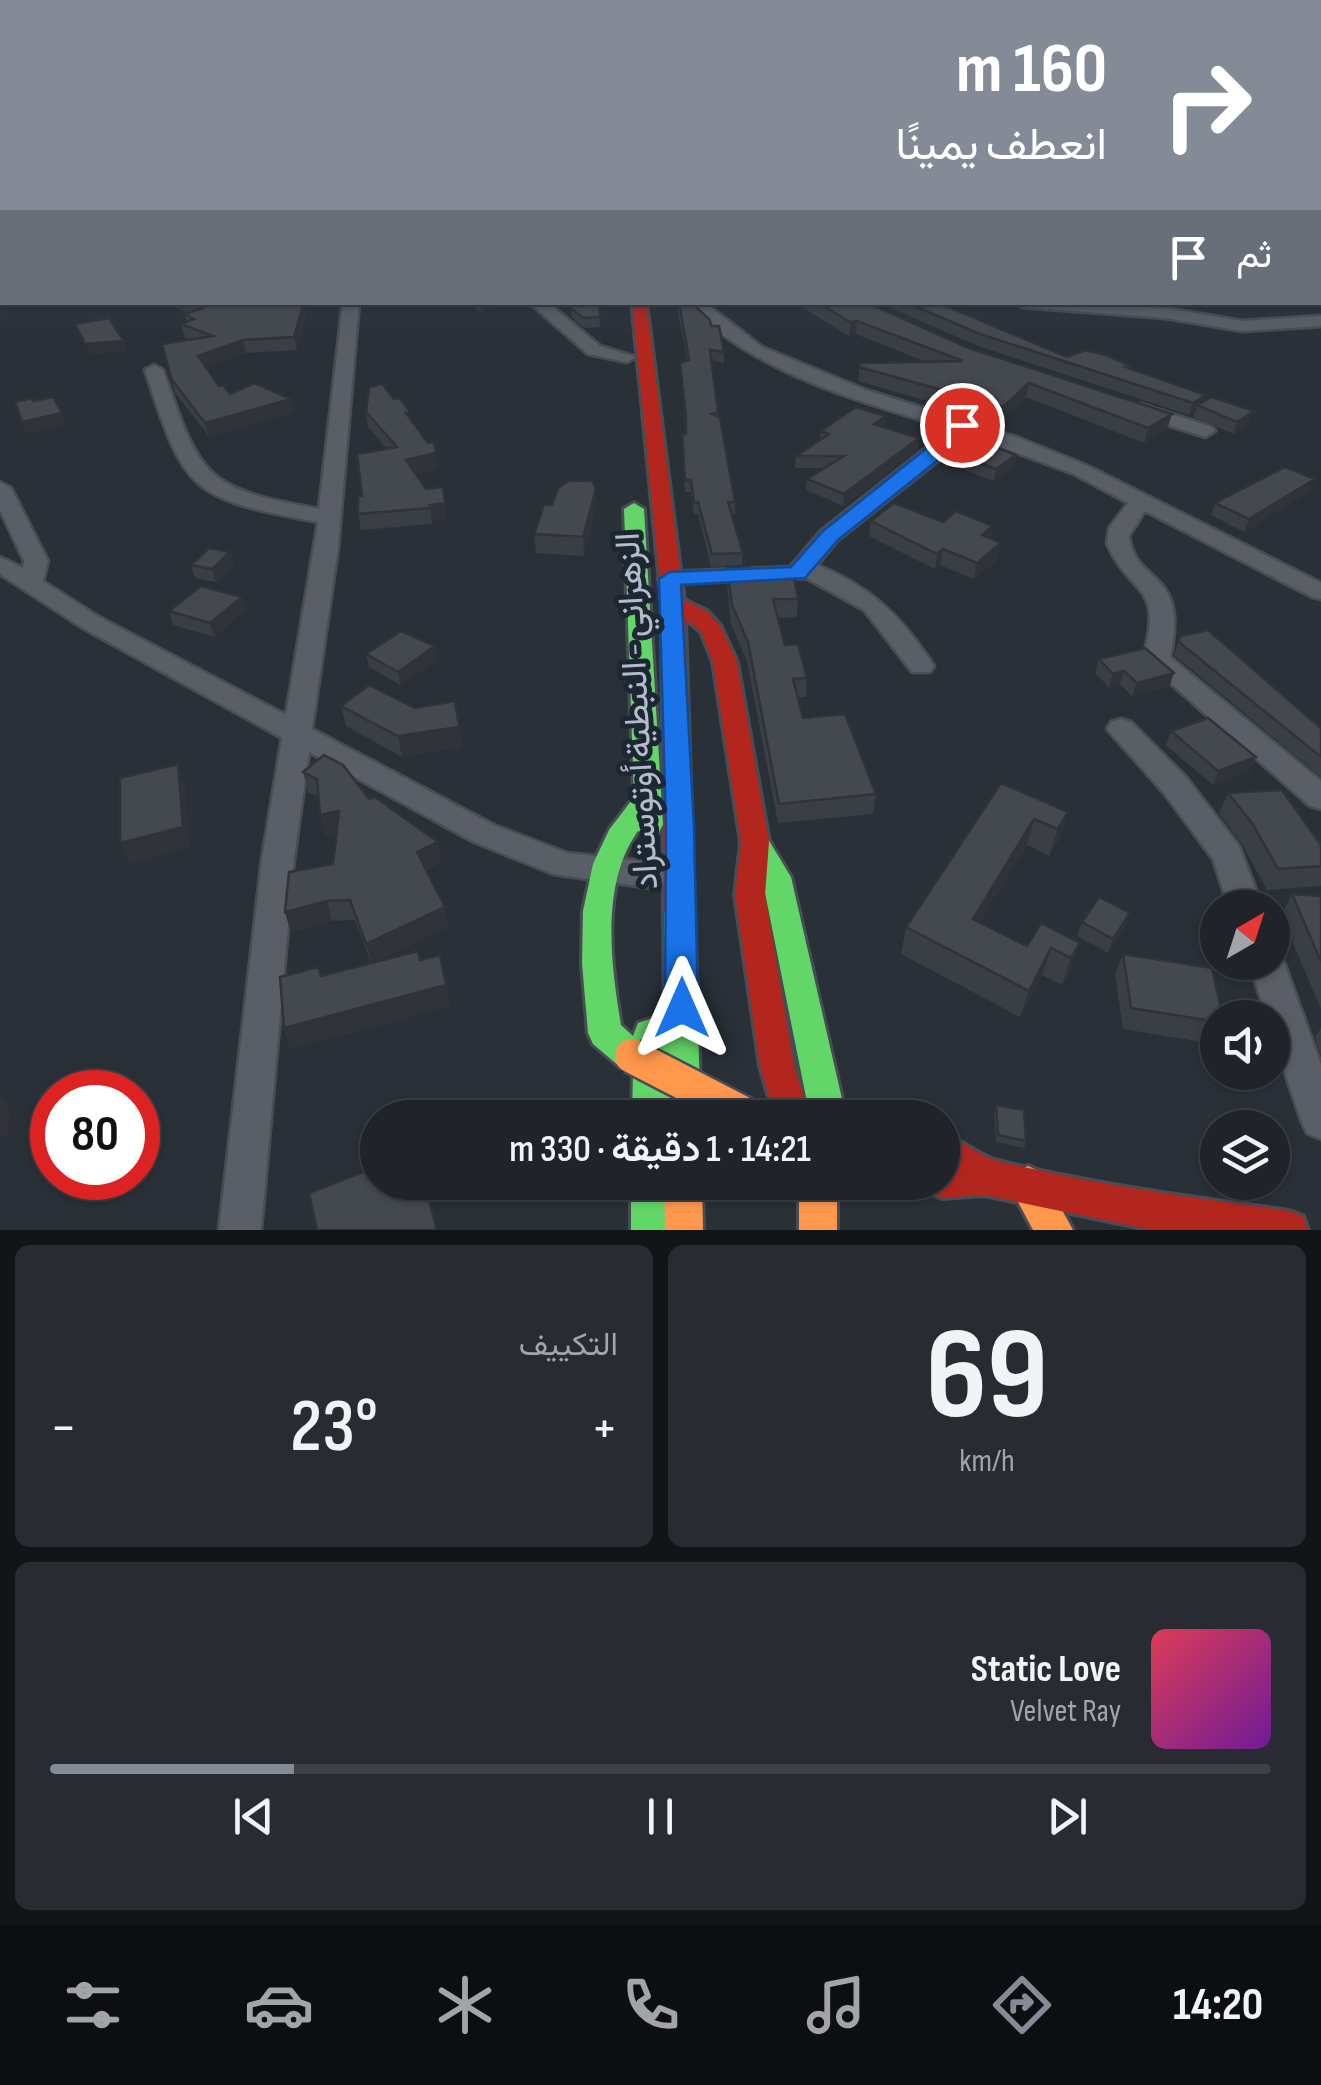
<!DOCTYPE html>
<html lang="ar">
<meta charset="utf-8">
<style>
body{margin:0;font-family:"Sofia Sans Condensed",Vazirmatn,sans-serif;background:#282c32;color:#f1f3f6;direction:rtl;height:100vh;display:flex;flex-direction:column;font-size:38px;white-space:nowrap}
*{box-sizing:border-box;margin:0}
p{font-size:32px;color:#a2a4a8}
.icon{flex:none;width:55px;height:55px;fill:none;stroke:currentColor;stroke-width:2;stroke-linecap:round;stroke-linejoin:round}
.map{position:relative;height:1230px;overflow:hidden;direction:ltr}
.panel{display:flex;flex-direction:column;gap:15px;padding:15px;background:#121417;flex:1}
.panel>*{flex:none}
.hud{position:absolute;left:0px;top:0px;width:1322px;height:305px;box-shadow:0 2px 8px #0004,0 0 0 2px #3d4147;direction:rtl;background:#848b96;color:#fff;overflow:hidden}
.needle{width:65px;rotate:39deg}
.controls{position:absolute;left:1200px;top:890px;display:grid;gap:20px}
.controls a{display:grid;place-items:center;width:90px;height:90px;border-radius:50%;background:#20242a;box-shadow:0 2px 8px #0004,0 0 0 2px #3d4147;font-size:50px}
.speed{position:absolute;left:30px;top:1070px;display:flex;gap:20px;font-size:50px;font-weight:700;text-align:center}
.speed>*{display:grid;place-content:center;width:130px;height:130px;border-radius:50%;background:#20242a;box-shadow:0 2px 8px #0004,0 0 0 2px #3d4147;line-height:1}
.speed .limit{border:15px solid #d22;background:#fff;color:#111}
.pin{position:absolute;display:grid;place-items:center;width:85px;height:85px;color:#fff;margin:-42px;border:5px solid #fff;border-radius:50%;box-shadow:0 2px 10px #0007}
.me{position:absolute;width:110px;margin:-55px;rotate:0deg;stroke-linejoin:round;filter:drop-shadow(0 0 8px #0008)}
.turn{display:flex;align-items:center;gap:35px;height:210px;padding:0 50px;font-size:45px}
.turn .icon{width:130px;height:130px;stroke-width:2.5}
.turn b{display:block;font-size:70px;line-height:85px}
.then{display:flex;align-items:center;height:95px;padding:0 50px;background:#0003;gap:20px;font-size:38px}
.big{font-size:75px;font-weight:600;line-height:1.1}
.panel .tile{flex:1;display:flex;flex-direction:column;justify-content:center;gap:15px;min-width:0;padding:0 35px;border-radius:15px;background:#282c32}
.panel .dial{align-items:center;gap:0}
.dial b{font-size:130px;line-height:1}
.song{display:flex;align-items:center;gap:30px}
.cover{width:120px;height:120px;border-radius:15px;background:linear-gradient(135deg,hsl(350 70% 55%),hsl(280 70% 35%))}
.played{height:10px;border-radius:5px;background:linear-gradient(90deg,#848b96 20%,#3d4147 20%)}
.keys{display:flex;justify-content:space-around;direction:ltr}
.heat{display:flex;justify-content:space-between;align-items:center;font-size:55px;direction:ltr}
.panel .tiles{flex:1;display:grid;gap:15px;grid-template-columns:1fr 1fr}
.tile:last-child{grid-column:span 2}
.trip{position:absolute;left:360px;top:1100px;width:600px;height:100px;border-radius:50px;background:#20242a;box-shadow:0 2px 8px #0004,0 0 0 2px #3d4147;font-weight:600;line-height:100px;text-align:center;direction:rtl}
.tab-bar{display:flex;height:160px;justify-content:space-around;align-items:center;background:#0d0e11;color:#a2a4a8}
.tab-bar .icon{width:70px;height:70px}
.tab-bar .selected{color:#848b96}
.tab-bar b{font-size:45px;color:#f1f3f6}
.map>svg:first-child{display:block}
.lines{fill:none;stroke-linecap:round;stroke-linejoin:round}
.street-casing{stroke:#484c53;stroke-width:5}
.fast-casing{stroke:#484c53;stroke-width:6}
.slow-casing{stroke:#484c53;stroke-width:6}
.jam-casing{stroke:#484c53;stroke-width:6}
.street{fill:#5a5e66;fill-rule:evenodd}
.fast{fill:#63d668;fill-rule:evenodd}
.slow{fill:#ff974d;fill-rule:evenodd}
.jam{fill:#b3261e;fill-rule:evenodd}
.slow-bridge-casing{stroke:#484c53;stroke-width:39;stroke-linecap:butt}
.slow-bridge{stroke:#ff974d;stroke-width:34}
.wall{fill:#3a3f45}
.shaded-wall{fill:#303338}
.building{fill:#444950;stroke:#303338;stroke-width:2.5}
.route{fill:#1a73e8;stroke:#114b97;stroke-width:2.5}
.labels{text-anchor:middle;stroke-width:10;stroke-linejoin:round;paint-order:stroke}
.street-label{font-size:35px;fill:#b4bcc9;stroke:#1d2633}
</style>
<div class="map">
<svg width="1321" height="1230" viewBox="0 0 1321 1230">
<rect width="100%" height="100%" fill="#2a3038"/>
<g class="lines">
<g class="street-casing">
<g id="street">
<rect x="1320" y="280" width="1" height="10"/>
<path d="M343,302H359L338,548L312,729L494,825L567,853L651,862L663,866L667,875L663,884L651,888L553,874L472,841L309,752L294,859L261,1230H219L262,859L282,738L81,627L0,574V557L23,568L24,561L0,510V482L11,488L48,561L43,581L99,617L286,715L318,522C189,498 185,493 145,370L154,365L163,370C201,478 203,488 319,509Z"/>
<path d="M529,302H547L600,346L636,357L627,362L588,354Z"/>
<path d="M685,302H704L762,347L866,390L1019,438L1088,466L1321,583V599L1312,597L1145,511L1129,536C1135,586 1190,568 1170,657L1321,781V809L1310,806L1143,659C1164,581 1132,599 1107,544L1109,528L1128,503L1074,474L966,434L959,444L838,540L817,565C869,586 899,614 930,660L934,666L930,672H912L864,610L806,578L662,584L658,579L670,572L790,567L822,530L950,429C858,400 754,374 685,302Z"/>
<path d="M1014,302L1166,308L1242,321L1321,316V326L1242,331L1166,318L1022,307Z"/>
<path d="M1141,404L1212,427L1215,431L1205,437L1134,414L1131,410Z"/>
<path d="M1121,719L1131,722L1186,777L1239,846L1263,908H1229L1213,859L1164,793L1107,729L1111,722Z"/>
<path d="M1272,949L1278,951L1284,962L1321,1065V1139L1307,1133L1301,1120L1272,1034V1018H1267L1249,962H1272Z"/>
</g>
</g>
<g class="fast-casing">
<g id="fast">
<path d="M634,503L644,509L663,825L659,832L649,835L638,831C600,884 611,965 621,1025L633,1036L638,1023L650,1019L662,1023L665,1029L664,910L668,901L679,898L690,901L694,910L701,1118H632L633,1071L620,1067L593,1044L588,1033L582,963L583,911L593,864L609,830L634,797L624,509Z"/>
<path d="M755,831L765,834L791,877L845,1112L842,1118H812L809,1112L762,878L741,842L745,834Z"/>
<rect x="631" y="1182" width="38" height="48"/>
</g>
</g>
<g class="slow-casing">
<g id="slow">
<path d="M1028,1166L1041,1172L1073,1230H1033L1009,1185L1015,1172Z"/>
<path d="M664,1182H702L703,1230H665Z"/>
<rect x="799" y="1182" width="38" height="48"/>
</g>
</g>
<g class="jam-casing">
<g id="jam">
<path d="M632,302H646L684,600L707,611L720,625L737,662L769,842L765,895L794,1066L811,1118H775L760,1066L735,895L741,842L713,662L701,632L685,618L694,910L690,919L679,922L668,919L664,910L662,603Z"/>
<path d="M942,1134C963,1140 979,1156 998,1161C1094,1185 1191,1197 1289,1211L1303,1216L1308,1230H1152L984,1195L942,1198L929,1192L925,1182H942Z"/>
</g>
</g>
<use href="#street" class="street"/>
<use href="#fast" class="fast"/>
<use href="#slow" class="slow"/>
<use href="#jam" class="jam"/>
<g class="slow-bridge-casing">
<path id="slow-bridge" d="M632,1056L746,1115"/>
</g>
<use href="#slow-bridge" class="slow-bridge"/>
</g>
<g class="wall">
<path d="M162,302H298L303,305L306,317L297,350L246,353L206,367L219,386L230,394L291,399L294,413L209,436L175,393L162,344L191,340L184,337L181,324L187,322L185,314L188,313Z"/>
<path d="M466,302H506L481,312Z"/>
<path d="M561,302H599L600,327L584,328L572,317L571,305H561Z"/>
<path d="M678,302L711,326L724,352V363L712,360L718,416L735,502V514H731L743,553L742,565L711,567L698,514H694L691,492H685L682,445V434H686L680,363L687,361L678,311Z"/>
<path d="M794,302H866L966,347L1172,414L1167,429L1144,443L1026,397L1000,422L858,381L860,363L926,362L856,334L849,336Z"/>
<path d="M877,302H937L1067,357L1131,366L1130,369L1206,395L1204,401L1250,422L1234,434L1193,417L1195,412L1189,415L978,346Z"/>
<path d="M366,412L413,424L438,468L416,474L447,519L432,521V524L361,530L358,514L362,496L387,449L368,427Z"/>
<path d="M886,416L885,427L919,438L917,450L843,506L806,490L807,479L825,468H795L796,456L820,440L821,431Z"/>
<path d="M953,453L1016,455L1014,467L994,481L951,465Z"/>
<path d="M1315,479L1310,491L1244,532L1211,515L1215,503Z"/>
<path d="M552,505L597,507L584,556L536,553L534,534Z"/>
<path d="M871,521L943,522L993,526L991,539L998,559L974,579L940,565L935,569L869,536Z"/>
<path d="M230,552L234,564L216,582L195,578L191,565Z"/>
<path d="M727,567L798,599L797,617L778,618L785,645L807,678L806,697H798L803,718L876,794L873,814L778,823L747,661L731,624L727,585Z"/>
<path d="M242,597L245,610L214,637L173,625L169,611Z"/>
<path d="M1180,636L1321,728V777L1174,655Z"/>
<path d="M366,654L437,660L400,685L369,667Z"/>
<path d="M1099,659L1169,687L1132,696L1120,684L1109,687L1095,673Z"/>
<path d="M341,706L459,727L462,747L402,757L346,726Z"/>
<path d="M1171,731L1250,771L1213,785L1166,745Z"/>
<path d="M303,772L369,799L438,842L441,862L426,870L448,927L376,962L420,960L450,1006L291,1049L284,1028L321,976L371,963L355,920L332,921L291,932L285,912L333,864L336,833L325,835L319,797L308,792Z"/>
<path d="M1001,783L1068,812L1060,839L1049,856L1027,845L980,923L1027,946L1080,943L1070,970L1062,985L1042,975L1020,1017L901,954L906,927Z"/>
<path d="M1228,793L1321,845V886L1267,890L1242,844L1219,814Z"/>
<path d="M1292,894L1321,896V1009L1281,915Z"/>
<path d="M1082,922L1125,927L1108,953L1077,936Z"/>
<path d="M1123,954L1218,1018V1036L1214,1044L1123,1029L1115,975Z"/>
<path d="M1321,1028V1056L1315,1037Z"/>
<path d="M996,1105L1026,1141L1024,1148L996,1142L994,1112Z"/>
</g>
<g class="shaded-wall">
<path d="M482,302H506L481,312L480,303Z"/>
<path d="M303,305L306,317L297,350L294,337Z"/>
<path d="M857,321L856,334L849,336L850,322Z"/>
<path d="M243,340L246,353L201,369L198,356Z"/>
<path d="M124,341L127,351L89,355L85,344Z"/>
<path d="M1029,383L1026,397L1000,422L1003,407Z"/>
<path d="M1206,395L1202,408L1197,405L1195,412L1189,415L1193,403Z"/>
<path d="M291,399L294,413L209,436L205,423Z"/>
<path d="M1254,411L1250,422L1234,434L1237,422Z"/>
<path d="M62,413L66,424L26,434L22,422Z"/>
<path d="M1172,414L1167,429L1144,443L1148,428Z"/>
<path d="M886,416L885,427L874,424Z"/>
<path d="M919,438L917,450L843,506L844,494Z"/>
<path d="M436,453L438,468L408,476L406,460Z"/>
<path d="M1016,455L1014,467L994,481L996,469Z"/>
<path d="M1315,479L1310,491L1244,532L1249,519Z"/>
<path d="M596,489L597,507L584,556L583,537Z"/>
<path d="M445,503L447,519L432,521L430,505Z"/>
<path d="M993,526L990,542L982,535Z"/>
<path d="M1001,543L998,559L974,579L977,563Z"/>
<path d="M943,549L940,565L935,569L937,554Z"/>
<path d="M230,552L234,564L216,582L212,569Z"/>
<path d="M242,597L245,610L214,637L210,623Z"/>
<path d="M435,646L437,660L400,685L398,672Z"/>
<path d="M1124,671L1120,684L1109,687L1113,674Z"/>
<path d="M1174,673L1169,687L1132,696L1137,683Z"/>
<path d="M459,727L462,747L402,757L398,736Z"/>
<path d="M1256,757L1250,771L1213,785L1218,771Z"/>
<path d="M178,764L185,785L190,848L129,864L120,843Z"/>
<path d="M339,811L344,831L325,835L320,815Z"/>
<path d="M1068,812L1060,839L1049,856L1058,829Z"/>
<path d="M1034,819L1027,845L966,946L973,919Z"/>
<path d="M438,842L441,862L421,872L417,852Z"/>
<path d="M327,901L332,921L291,932L285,912Z"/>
<path d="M445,907L448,927L372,964L366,944Z"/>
<path d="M1130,913L1125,927L1108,953L1113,939Z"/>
<path d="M1080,943L1070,970L1062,985L1071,958Z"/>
<path d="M1051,948L1042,975L1020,1017L1029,991Z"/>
<path d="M446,985L450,1006L291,1049L284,1028Z"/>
<path d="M0,1093L10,1109L7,1135L0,1136Z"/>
</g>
<g class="building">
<path d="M189,302H298L303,305L294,337L243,340L198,356L219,386L223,385L230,394L254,383L291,399L205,423L172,380L162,344L213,336L181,324L194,319L185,314L203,308Z"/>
<path d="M571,302H599L600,317L583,318L571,308Z"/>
<path d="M679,302H691L710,320L711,326H719L724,352L710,350L718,412L712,414L720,417L735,502H728L743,553L712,554L698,502L694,503L691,480H685L682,434H686V417L680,363L689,360Z"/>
<path d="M817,302H866L966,347L1172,414L1148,428L1029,383L1003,407L859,367L860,363L963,361L857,321L850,322Z"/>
<path d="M905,302H937L1067,357L1085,350L1106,355L1131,366L1126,367L1206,395L1193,403L980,334Z"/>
<path d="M109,318L124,341L85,344L75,324Z"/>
<path d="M382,384L394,399L399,398L411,412L406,413L428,443L434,442L436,453L406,460L426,489L443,487L445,503L430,505V508L358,514V496H362L357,454L397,447L366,412L369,387Z"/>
<path d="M53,397L62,413L22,422L15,402L32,398L33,401Z"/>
<path d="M1212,397L1254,411L1237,422L1197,405Z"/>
<path d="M856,407L886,416L874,424L919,438L844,494L807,479L844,456H796L829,434L821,431Z"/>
<path d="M974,439L1016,455L996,469L953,453Z"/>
<path d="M1285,467L1315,479L1249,519L1215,503Z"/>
<path d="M568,481H592L596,489L583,537L534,534L544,505H552L558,488Z"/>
<path d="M894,503L943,522L956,511L993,526L982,535L1001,543L977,563L943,549L937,554L871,521Z"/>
<path d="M209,548L230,552L212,569L191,565Z"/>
<path d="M749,566L753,578L794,577L798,599H773L785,645L798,644L807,678L793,679L803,718L845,714L876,794L779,804L748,642L732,605L727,567Z"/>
<path d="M201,586L242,597L210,623L169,611Z"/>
<path d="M1208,630L1321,728V757L1179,642L1180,636Z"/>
<path d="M401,631L435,646L398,672L366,654Z"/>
<path d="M1145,648L1174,673L1137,683L1124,671L1113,674L1099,659Z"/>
<path d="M369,685L415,708L455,701L459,727L398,736L341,706Z"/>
<path d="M1208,718L1256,757L1218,771L1171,731Z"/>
<path d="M324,755L343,765L369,799L375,797L438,842L417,852L445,907L366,944L350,900L327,901L285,912L289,872L333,864L339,811L320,815L317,779L303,772Z"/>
<path d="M178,764L183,827L120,843V778Z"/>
<path d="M1001,783L1068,812L1058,829L1034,819L973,919L1027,946L1041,923L1080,943L1071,958L1051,948L1029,991L906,927Z"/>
<path d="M1282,790L1321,845V866L1278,869L1252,823L1228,793Z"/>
<path d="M1292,894L1321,896V962Z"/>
<path d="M1099,897L1130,913L1113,939L1082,922Z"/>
<path d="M418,951L420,960L440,955L446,985L284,1028L280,977L318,967L321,976Z"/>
<path d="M1123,954L1212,968L1223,1018H1218V1022L1131,1008Z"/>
<path d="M996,1105L1024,1110L1026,1141L998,1135Z"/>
<path d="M378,1166V1182H424L437,1230H317L309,1193Z"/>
</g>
<linearGradient id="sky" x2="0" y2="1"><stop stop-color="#171a1f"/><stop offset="0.49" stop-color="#444e5e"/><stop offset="1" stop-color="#444e5e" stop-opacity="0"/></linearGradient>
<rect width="1321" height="338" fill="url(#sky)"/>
<path class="route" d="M962,420L971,425L958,444L838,540L805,578L681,585L694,827L698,1008L693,1019L682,1023L670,1019L665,1008L666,827L659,579L670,572L791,567L823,531Z"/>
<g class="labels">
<g class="street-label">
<text transform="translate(636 711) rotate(-93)" y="12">الزهراني - النبطية أوتوستراد</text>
</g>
</g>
</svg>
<div class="controls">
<a><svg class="needle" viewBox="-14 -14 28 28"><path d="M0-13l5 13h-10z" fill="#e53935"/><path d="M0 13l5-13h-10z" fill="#a2a4a8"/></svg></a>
<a><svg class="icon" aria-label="sound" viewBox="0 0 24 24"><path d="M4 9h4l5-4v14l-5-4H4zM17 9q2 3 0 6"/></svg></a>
<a><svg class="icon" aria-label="layers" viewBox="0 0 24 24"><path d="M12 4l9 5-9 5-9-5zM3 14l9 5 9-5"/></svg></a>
</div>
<div class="speed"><div class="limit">80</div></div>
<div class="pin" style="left:962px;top:425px;background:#d93025"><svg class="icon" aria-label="arrive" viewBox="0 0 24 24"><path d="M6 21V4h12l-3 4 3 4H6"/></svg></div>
<svg class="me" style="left:682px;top:1008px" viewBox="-20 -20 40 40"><path d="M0-17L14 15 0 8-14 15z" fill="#1a73e8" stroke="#fff" stroke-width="4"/></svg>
<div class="trip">14:21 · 1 دقيقة · 330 m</div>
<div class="hud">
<div class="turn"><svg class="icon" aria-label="right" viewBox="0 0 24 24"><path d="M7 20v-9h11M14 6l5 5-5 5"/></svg><div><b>160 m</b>انعطف يمينًا</div></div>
<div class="then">ثم<svg class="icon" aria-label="arrive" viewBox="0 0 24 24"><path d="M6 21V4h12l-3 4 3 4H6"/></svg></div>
</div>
</div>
<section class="panel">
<div class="tiles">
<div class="tile dial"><b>69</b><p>km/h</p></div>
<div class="tile"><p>التكييف</p>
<div class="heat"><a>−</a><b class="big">23°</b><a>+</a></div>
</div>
<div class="tile">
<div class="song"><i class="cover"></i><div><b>Static Love</b><p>Velvet Ray</p></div></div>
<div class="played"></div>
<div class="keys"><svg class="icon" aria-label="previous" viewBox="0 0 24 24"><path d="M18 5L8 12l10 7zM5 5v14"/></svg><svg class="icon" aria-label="pause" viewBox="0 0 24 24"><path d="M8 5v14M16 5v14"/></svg><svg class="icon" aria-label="next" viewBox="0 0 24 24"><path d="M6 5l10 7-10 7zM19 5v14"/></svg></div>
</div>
</div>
</section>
<nav class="tab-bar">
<b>14:20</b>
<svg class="icon selected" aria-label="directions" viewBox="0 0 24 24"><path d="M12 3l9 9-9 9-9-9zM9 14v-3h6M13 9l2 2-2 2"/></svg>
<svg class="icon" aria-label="music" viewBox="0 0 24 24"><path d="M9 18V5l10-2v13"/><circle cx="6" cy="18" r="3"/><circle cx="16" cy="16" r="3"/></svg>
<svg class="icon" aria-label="phone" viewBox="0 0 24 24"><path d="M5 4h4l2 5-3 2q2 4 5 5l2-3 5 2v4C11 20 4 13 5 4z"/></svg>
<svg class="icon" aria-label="climate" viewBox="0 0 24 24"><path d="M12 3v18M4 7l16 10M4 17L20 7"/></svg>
<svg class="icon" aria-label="car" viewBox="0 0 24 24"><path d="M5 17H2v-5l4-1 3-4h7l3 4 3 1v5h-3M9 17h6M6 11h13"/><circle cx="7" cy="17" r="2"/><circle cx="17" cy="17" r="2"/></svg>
<svg class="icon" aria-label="filters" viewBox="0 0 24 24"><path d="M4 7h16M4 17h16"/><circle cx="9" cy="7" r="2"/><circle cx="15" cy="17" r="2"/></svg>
</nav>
